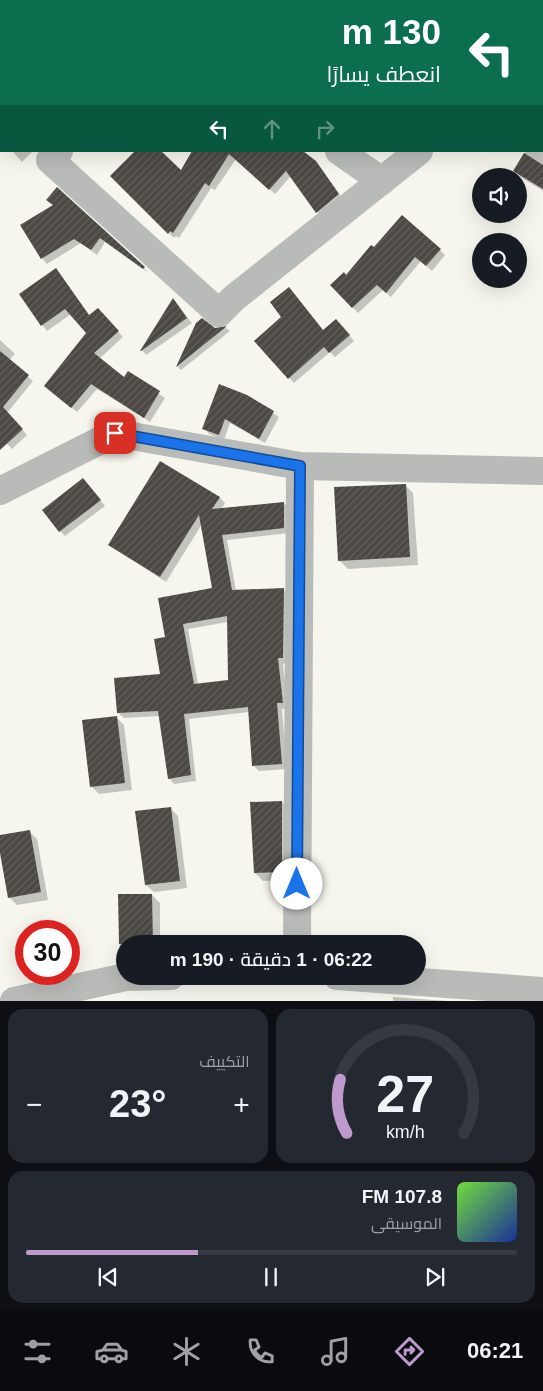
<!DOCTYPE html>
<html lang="ar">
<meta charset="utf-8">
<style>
body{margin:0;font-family:Helvetica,Cairo,sans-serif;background:#242831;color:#f1f3f6;direction:rtl;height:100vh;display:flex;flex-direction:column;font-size:19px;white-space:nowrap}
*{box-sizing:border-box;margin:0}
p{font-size:16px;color:#9ea1a6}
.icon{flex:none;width:28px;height:28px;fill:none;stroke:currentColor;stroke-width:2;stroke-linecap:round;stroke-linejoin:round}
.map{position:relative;height:1001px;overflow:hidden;direction:ltr}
.details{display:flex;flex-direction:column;gap:8px;padding:8px;background:#0d0f14;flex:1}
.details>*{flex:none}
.guide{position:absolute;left:0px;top:0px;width:544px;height:152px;box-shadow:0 5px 20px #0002;direction:rtl;background:#0b6e4f;color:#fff;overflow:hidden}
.buttons{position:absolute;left:472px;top:168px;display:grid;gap:10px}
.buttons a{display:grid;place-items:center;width:55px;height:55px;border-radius:50%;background:#171b24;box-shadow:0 5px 20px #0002;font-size:25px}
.speed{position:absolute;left:15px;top:920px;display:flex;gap:10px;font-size:25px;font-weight:700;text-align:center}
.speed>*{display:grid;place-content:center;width:65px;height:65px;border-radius:50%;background:#171b24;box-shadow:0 5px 20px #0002;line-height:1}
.speed .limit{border:8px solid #d22;background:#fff;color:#111}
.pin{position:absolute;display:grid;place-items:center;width:42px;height:42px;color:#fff;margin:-21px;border-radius:10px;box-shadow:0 2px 8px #0006}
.me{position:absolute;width:55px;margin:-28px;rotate:0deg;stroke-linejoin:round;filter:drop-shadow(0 0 4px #0008)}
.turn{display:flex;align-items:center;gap:18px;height:105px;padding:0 20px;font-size:22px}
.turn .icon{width:65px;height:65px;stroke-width:2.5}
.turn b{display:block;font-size:35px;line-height:42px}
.lanes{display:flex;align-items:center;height:48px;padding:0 20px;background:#0003;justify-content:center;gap:25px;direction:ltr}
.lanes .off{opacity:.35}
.big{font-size:38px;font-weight:600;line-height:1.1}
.details .tile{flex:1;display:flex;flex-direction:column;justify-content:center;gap:8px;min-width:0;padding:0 18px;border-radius:15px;background:#242831}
.details .dial{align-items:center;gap:0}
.dial svg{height:130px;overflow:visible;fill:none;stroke:#363941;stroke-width:7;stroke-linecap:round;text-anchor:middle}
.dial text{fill:#f1f3f6;stroke:none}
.song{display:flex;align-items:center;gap:15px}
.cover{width:60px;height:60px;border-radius:8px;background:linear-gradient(135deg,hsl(100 70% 55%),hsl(230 70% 35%))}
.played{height:5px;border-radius:2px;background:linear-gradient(90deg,#bd99cc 35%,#363941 35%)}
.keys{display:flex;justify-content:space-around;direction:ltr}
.heat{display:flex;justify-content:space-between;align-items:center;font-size:28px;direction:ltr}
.details .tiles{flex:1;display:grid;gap:8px;grid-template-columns:1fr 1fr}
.tile:last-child{grid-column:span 2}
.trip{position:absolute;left:116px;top:935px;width:310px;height:50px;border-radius:25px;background:#171b24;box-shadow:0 5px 20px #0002;font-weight:600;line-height:50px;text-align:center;direction:rtl}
.menu{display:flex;height:80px;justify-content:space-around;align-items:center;background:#090b0e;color:#9ea1a6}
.menu .icon{width:35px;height:35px}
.menu .selected{color:#bd99cc}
.menu b{font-size:22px;color:#f1f3f6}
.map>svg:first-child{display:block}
.shadow{fill:#0003;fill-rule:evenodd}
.building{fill:url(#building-hatch);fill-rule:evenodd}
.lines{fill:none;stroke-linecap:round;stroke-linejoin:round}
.minor{stroke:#b9bbb8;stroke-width:28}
.route-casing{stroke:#114b97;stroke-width:12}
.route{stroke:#1a73e8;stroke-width:9}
</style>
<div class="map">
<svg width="543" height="1001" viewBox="0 0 543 1001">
<defs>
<pattern id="building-hatch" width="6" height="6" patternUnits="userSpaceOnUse" patternTransform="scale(1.25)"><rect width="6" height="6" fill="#4c4843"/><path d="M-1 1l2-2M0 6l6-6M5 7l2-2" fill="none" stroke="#635f5b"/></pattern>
</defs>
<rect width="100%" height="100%" fill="#f6f6ee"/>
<g class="shadow">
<path d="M97,0H120L121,1H96Z"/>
<path d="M193,0H258V1H190Z"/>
<path d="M542,119H543V191L522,178L514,171L526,151H542Z"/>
<path d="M12,151H33L22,162Z"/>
<path d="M194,151H299L321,168L344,201L322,218L291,176L275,194L236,159L215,190L211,188L179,238L176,236L174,238L112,176L181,171Z"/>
<path d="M55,206L144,268L149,273L105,242L97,255L81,243L47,264L42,258Z"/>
<path d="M375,249L440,250L445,255L432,271L421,261L391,297L383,290L358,313L332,285L347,276Z"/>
<path d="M56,269L90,316L103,315L123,337L99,359L124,379L128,372L165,398L150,422L97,389L77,412L51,391L88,333L71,314L47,331L20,295Z"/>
<path d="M174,300L192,323L146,355L142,350Z"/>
<path d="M283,317L323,332L342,326L354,341L335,357L330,352L294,383L256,341Z"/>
<path d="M197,324L215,329L226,328L230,331L181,370L177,366Z"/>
<path d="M0,340L15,354L9,360L33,381L7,413L27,435L12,449L0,436Z"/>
<path d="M246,396L279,417L265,443L230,423L224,440L209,434L204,428Z"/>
<path d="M161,463L220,498L225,503L221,510L284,503L289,509V533L227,540L236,591L283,589L289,595L288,663L283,664L288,708L282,709L287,769L259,771L253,765L249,712L189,719L196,781L174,784L169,778L160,716L124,718L118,713L162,676L167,638L214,589L202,524L166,582L109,545ZM228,622L230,681L198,684L188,629Z"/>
<path d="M88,485L105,506L65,536L60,531Z"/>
<path d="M405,485L413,493L418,565L348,569L340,561Z"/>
<path d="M116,717L124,725L132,790L99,794L91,786Z"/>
<path d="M282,802L290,810L289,880L263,881L255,873Z"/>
<path d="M170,808L178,816L187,888L154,892L146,885Z"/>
<path d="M29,831L37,839L48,900L17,905L9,897L0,836Z"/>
<path d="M152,895L160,903V944H125V967L120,962L119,896Z"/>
<path d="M393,997L448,1001H393Z"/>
</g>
<g class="building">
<path d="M135,151H161L181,170L192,151H303L316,161L339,194L316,213L286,171L269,190L229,154L209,186L205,183L173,233L170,231L168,234L110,176Z"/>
<path d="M524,153L543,165V189L513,171Z"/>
<path d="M57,187L145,267L143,269L100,238L91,250L74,239L41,259L20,225L53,205L46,200Z"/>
<path d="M402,215L441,249L426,266L415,257L386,293L377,285L352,308L330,285L344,272L346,275L371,245L374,247Z"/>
<path d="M56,268L89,315L98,308L119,331L94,353L124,377L128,371L160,391L144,418L91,384L71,408L44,386L86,333L65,309L41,326L19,294Z"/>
<path d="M289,287L323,330L336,319L350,335L329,353L324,347L288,379L254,341L281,317L270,302Z"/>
<path d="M173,298L187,318L141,351H140Z"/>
<path d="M202,318L215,328L227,326L176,367L196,323Z"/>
<path d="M0,351L29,375L3,407L23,429L0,450Z"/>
<path d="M219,384L247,395L274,411L259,439L225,419L219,435L202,429Z"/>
<path d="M160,461L220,497L212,509L284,502V528L222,535L232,590L284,588L283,658H278L283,703H277L282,764L252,766L248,707L184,714L191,775L168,779L158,711L117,713L114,678L160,674L154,639L165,637L158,598L212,588L199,515L160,577L108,545ZM227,616L228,680L194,684L183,624Z"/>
<path d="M83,478L101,500L59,532L42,510Z"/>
<path d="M406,484L410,557L338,561L334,487Z"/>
<path d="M117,716L125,783L90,787L82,720Z"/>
<path d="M282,801V872L254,873L250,802Z"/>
<path d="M171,807L180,881L145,885L135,811Z"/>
<path d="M30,830L41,892L8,898L0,853V835Z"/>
<path d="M118,894H152L153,944H119Z"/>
</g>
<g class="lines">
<g class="minor">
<path d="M134,0L136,1"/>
<path d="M542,71H543"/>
<path d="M59,151L50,160L219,313L234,298L419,151"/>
<path d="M339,151L382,181"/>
<path d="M0,491L115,433L300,466L543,471"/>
<path d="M297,944L300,466"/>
<path d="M337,976L543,991"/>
<path d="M14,1001L126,977L171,976"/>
</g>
</g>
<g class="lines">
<g class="route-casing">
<path id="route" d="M115,433L300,466L297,884"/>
</g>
<use href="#route" class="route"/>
</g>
</svg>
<div class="buttons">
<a><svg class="icon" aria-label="sound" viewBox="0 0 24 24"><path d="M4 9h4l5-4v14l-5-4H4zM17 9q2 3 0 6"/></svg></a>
<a><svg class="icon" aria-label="search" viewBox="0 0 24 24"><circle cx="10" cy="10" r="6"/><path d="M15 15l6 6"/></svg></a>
</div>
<div class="speed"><div class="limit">30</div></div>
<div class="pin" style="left:115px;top:433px;background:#d93025"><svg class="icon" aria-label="arrive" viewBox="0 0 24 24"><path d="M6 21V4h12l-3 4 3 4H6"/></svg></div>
<svg class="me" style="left:297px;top:884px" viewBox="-20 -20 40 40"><circle r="19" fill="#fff"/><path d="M0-13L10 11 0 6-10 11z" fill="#1a73e8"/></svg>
<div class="trip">06:22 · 1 دقيقة · 190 m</div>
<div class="guide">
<div class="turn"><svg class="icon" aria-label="left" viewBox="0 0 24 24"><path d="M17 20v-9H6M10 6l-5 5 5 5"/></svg><div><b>130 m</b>انعطف يسارًا</div></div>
<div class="lanes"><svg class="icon" aria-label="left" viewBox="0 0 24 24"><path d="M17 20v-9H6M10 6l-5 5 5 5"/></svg><svg class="icon off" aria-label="ahead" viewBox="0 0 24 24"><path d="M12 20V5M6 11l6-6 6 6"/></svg><svg class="icon off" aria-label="right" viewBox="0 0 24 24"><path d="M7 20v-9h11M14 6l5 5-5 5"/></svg></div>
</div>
</div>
<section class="details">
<div class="tiles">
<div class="tile dial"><svg viewBox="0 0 100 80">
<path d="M14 69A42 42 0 1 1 86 69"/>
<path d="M14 69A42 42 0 0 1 10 36" stroke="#bd99cc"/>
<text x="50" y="56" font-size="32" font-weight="700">27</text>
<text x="50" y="72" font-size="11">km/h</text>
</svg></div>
<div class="tile"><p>التكييف</p>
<div class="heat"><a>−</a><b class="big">23°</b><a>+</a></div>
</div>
<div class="tile">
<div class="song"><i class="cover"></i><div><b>107.8 FM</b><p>الموسيقى</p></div></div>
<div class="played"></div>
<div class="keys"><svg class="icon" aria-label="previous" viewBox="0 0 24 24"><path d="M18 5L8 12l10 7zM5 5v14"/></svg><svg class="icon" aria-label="pause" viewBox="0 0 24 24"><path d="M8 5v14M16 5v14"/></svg><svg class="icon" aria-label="next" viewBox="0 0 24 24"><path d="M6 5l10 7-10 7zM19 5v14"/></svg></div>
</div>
</div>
</section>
<nav class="menu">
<b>06:21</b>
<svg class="icon selected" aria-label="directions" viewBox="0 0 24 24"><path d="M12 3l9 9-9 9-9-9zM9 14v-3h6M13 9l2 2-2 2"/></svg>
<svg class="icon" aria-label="music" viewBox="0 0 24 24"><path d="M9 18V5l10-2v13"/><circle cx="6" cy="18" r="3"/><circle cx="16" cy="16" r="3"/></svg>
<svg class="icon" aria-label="phone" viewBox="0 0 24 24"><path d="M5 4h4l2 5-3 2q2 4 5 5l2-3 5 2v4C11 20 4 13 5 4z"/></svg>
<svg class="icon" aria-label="climate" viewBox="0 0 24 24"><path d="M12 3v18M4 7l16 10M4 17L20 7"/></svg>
<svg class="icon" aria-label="car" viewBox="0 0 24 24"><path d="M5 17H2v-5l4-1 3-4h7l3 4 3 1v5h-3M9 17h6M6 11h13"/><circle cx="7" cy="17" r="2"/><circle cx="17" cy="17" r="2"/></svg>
<svg class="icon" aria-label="filters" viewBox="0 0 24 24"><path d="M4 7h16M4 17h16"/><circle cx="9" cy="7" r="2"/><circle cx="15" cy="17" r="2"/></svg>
</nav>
